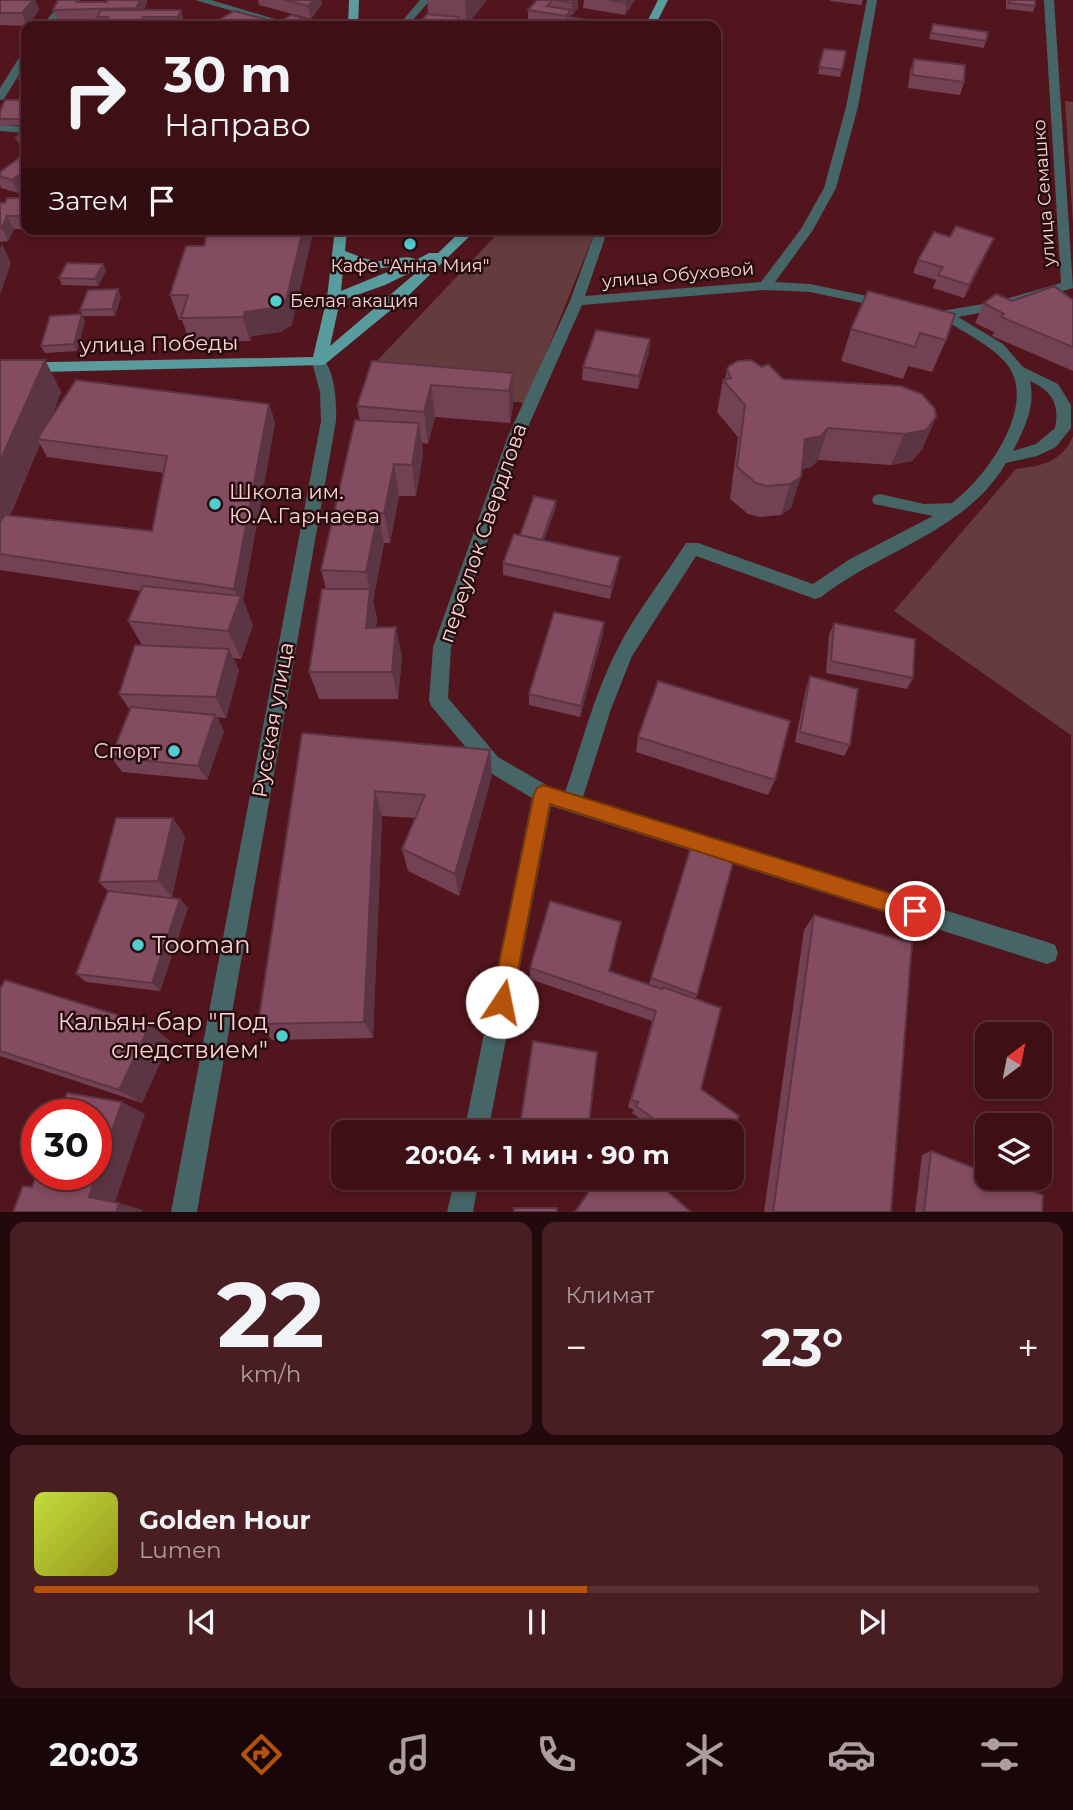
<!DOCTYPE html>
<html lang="ru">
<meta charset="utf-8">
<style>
body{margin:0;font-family:Montserrat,sans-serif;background:#491e23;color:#f1f3f6;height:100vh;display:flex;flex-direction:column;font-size:26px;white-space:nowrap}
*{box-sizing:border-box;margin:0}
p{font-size:23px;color:#ad9da1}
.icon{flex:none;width:38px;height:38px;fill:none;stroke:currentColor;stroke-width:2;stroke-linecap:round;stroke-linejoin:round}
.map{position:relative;height:1212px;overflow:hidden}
.sheet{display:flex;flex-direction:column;gap:10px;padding:10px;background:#22090c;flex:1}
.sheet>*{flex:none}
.hud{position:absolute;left:21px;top:21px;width:700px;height:214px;border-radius:14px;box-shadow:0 4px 10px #0003,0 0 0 2px #573035;background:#3e1016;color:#f1f3f6;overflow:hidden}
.needle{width:46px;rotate:32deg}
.buttons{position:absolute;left:975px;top:1022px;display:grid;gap:14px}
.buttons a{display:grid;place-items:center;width:77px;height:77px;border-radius:14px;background:#3e1016;box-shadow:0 4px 10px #0003,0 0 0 2px #573035;font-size:35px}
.speed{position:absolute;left:21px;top:1099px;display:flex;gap:14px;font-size:35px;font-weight:700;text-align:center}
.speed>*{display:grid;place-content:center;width:91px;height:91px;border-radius:50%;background:#3e1016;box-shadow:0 4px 10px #0003,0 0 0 2px #573035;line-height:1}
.speed .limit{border:10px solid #d22;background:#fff;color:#111}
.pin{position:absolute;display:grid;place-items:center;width:60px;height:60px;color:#fff;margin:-30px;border:4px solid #fff;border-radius:50%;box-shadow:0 2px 7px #0007}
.me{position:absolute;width:77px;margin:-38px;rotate:11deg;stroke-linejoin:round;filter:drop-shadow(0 0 5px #0008)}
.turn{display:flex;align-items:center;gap:24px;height:147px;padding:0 28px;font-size:32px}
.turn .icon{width:91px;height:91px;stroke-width:2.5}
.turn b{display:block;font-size:49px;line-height:60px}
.then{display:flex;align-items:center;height:66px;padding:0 28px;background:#0003;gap:14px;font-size:26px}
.big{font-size:52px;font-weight:700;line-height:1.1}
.sheet .card{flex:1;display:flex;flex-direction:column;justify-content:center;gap:10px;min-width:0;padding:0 24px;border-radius:14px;background:#491e23}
.sheet .dial{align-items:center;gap:0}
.dial b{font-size:91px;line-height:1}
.song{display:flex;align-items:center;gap:21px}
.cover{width:84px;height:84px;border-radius:10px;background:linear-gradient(135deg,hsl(70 70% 55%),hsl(60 70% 35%))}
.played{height:7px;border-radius:4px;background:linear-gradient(90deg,#b45309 55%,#573035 55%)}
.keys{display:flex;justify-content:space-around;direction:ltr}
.heat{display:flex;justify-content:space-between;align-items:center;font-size:38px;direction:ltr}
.sheet .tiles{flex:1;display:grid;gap:10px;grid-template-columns:1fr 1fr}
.card:last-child{grid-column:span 2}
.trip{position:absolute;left:331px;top:1120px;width:413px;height:70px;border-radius:14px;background:#3e1016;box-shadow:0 4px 10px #0003,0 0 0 2px #573035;font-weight:700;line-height:70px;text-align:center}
.menu{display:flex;height:112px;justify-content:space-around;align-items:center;background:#190609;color:#ad9da1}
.menu .icon{width:49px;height:49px}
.menu .selected{color:#b45309}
.menu b{font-size:32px;color:#f1f3f6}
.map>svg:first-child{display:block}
.green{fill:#643c3e}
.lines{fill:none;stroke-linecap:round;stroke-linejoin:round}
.minor{fill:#466566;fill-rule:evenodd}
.major{fill:#599c9d;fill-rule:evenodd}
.wall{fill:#724153;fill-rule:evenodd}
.shaded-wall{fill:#5c3544}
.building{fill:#844c61;stroke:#5c3544;stroke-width:2}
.route{fill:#b45309;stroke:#753606;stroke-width:2}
.poi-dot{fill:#52cdcf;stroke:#270c0f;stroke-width:2.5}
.labels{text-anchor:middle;stroke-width:5;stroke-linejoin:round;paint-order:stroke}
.far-street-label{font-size:18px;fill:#fbd3d3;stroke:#270c0f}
.far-poi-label{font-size:18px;fill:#fbd3d3;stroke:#270c0f}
.street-label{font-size:21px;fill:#fbd3d3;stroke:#270c0f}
.poi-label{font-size:21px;fill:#fbd3d3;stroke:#270c0f;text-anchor:start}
.near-poi-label{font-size:24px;fill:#fbd3d3;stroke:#270c0f;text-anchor:start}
</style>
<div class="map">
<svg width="1073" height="1212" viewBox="0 0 1073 1212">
<rect width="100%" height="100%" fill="#52151d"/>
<g class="green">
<path d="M1065,101L1073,102V225Z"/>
<path d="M502,229H596L526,403L365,390L374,364Z"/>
<path d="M1073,436V1211L1072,1212L1071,735L894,611L1016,469C1042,466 1062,462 1073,436Z"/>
</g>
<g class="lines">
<g class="minor">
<path d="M64,0H74L51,26H41Z"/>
<path d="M195,0H211L298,26H283Z"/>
<path d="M420,0H430L408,26H398Z"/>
<path d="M867,0H877L858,107L836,188L813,230L775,282L810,284L886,300L893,304L886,308L810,292L765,290L582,305L524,436L451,647L448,698L498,757L548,786L565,792C582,744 594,694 618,648C637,611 663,579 686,543H698L813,584L850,559L933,516L874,504L872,500L874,496L880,494L924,504L952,503C986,478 1040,404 1006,363C992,347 971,336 953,325C946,322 939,320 934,315L941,311L995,302L1061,283L1044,0H1054L1073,288L996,310L958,317L1003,344L1023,367L1058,384L1071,405V428L1056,447L1037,456L1006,463C966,532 881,550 821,597L815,599L696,556L632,656L611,709L583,797L1047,942L1055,945L1058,953L1055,961L1047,964L551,806L488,1132H464L532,798L484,769L431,706L429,700L433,647L508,436L570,301L596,229H608L585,296L761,282L801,229L824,188L846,107ZM1030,381C1052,391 1060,404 1055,428L1036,444L1013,451C1024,429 1036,406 1030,381Z"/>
<path d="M26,52V63L4,99L0,100V88L22,53Z"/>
<path d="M0,125L26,127V133L0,131Z"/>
<path d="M319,357C335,363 337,406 336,421L197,1212H171L321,421L320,392L312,362Z"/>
<path d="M455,1178H479L473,1212H447Z"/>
</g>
<g class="major">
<path d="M349,0H359L358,26H348Z"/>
<path d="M658,0H668L655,26H645Z"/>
<path d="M335,229H347L345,251C356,255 366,260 378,261C390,262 407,253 416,260L429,253H438L463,229H477L409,295L324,365L0,373V363L313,357L327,298ZM344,260L372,269L402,266L341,291ZM424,266L330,346L340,301L385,285Z"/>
</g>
</g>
<g class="wall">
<path d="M0,0H35L39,10L27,26L0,25Z"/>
<path d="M58,0H79L80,2H147L144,10H181L184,22L182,26H100L98,21L58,22L53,10Z"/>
<path d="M258,0H321L322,4L311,19L259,5Z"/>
<path d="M427,0H487L467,25L460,24V26H418L428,14Z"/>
<path d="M537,0H578V8L572,15H571V17L615,24V26H551L528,22V10Z"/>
<path d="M584,0H635L625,15L583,8Z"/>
<path d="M830,0H863L861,5L830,1Z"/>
<path d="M1006,0H1035V6L1033,12L1006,9Z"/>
<path d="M265,19L266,26H221L219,20Z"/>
<path d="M933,24L986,41L984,48L929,39Z"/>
<path d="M824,49L846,51L840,77L818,74Z"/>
<path d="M914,59L964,82L960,95L908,88L910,71Z"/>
<path d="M26,66V85H22L19,79Z"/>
<path d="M26,88V151H22L16,138L26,125L0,126V111L21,100L20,98Z"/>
<path d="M26,153V188L18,193L1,188L0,185V172Z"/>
<path d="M26,198V229H14L8,241L0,242V203Z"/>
<path d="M398,229H444L440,233Z"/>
<path d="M950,237L994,238L988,251L964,298L933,288L936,280L913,273L918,260Z"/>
<path d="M204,246L292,325L280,332L252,336L250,341L190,342L182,320H179L170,295Z"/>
<path d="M103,264L106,271L98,286L62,285L59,278Z"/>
<path d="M868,291L946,340L932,372L908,366L903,379L841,361L851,329Z"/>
<path d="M121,296L115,316H83L80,310Z"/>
<path d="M1073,300V371L992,336L994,332L975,323L984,303L1012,301Z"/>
<path d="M85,321L77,351L45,353L41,346Z"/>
<path d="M650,339L649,352L638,389L582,380L583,367Z"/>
<path d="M0,360H45L61,392L51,418L269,404L275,423L243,600L253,625L241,659L233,658L239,670L226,718L217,717L224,731L207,780L122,772L111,757L130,710L119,694L142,645L128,621L141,591L0,570ZM40,444L47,457L164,473L152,531L10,516Z"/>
<path d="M372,361L513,373V405L510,423L435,417L428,444L422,443L423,454L416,496H399L390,543H384L373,601L377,618L376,627L402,656L398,699H319L309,672L326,589L321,570L360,421L357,406Z"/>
<path d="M727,370L783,379L936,417L922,449L912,461L891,465L818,460L811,467L802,469L791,508L781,515L759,517L748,514L730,499L738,437L717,412L723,380H725Z"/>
<path d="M556,507L544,540L618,569L610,599L503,575V563L520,535Z"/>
<path d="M834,623L913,678L907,689L826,673L829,635Z"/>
<path d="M603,634L580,717L529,705V694Z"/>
<path d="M810,676L850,745L844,756L795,742L806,688Z"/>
<path d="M302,733L492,775L459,896L408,871L402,849L415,818L382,816L373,1038L272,1040L258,1024Z"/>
<path d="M638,737L775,780L768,795L636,752Z"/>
<path d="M185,836L172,897H166L188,908L160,991L86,982L76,974L108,891L99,882Z"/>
<path d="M692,843L697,995L695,999L701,1089L730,1132H659L632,1113L634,1110L628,1107L652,1021L530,979V968L609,971L649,984Z"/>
<path d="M814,915L891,1212H764L804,930Z"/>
<path d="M0,989L150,1025L170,1041L142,1103L0,1056Z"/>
<path d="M931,1151L1042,1212H915L922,1155Z"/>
<path d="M552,1178H582L581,1183Z"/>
</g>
<g class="shaded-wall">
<path d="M33,0H35L39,10L27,26L22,13Z"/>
<path d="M140,0H147V2L140,20L136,8Z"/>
<path d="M314,0H321L322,4L311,19L308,6Z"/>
<path d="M465,0H487L467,25Z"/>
<path d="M574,0H578V8L572,15V3Z"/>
<path d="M628,0H635L625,15L626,3Z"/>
<path d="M181,10L184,22L182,26H181L178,17Z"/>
<path d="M571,10V22H566V16Z"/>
<path d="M143,17L146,26H140V25Z"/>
<path d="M459,17L460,26H454Z"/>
<path d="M265,19L266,26H255Z"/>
<path d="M26,170V188L18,193L12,180Z"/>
<path d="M26,208V224L22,216Z"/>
<path d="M7,216L14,229L8,241L2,228Z"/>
<path d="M303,229H314L292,325L280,332L252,336L250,341L243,317L245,312Z"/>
<path d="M994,238L988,251L964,298L969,285Z"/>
<path d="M2,244L11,263L0,295V249Z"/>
<path d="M103,264L106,271L98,286L95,279Z"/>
<path d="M118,289L121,296L115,316L112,309Z"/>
<path d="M82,314L85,321L77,351L74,344Z"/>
<path d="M650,339L649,352L638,389L639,376Z"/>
<path d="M45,360L61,392L42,439H37L40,444L0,539V461Z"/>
<path d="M513,373V405L510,423L509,391Z"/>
<path d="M431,385L435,417L428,444L424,412Z"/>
<path d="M269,404L275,423L243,600L253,625L241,659L228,631L239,601L234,589Z"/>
<path d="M936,417L922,449L912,461L891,465L904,434Z"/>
<path d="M419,423L423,454L416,496L412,465Z"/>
<path d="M828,428L818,460L811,467L796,471L805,439Z"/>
<path d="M394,464L399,496L390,543L384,513Z"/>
<path d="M801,477L791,508L781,515L790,484Z"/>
<path d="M556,501V507L541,549V542Z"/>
<path d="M378,513L384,543L373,601L377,618L373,656L366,628L370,589L366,572Z"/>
<path d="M620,557L618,569L610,599L611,587Z"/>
<path d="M604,622L603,634L580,717L581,706Z"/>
<path d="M396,627L402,656L398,699L392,672Z"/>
<path d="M229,649L239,670L226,718L216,697Z"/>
<path d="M215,715L224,731L207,780L198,766Z"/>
<path d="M490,750L492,775L459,896L455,874Z"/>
<path d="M375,791L382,816L373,1038L364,1022Z"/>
<path d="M173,818L185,836L172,897L158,881Z"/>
<path d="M180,899L188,908L160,991L152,983Z"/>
<path d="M150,1025L170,1041L142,1103L119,1090Z"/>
<path d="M122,1102L145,1114L114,1205L89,1197Z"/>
<path d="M119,1203L143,1210L142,1212H116Z"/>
</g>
<g class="building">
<path d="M0,0H33L22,13H0Z"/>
<path d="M58,0H77L76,2H107V0H140L136,8L53,10Z"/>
<path d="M284,0H314L308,6Z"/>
<path d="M537,0H552L547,6L571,10L566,16L528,10Z"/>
<path d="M555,0H574L572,3Z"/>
<path d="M609,0H628L626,3Z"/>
<path d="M1009,0H1035V6L1009,3Z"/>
<path d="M101,10H181L178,17H143L140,25H104L108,17H97Z"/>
<path d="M234,11L265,19L255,26H242L219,20Z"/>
<path d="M427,14L459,17L454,26H418Z"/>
<path d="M291,15L328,25V26H274Z"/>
<path d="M569,17L615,24L614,26H583L584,25L565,22Z"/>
<path d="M933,24L988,32L986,41L931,33Z"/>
<path d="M824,49L846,51L842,70L819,67Z"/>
<path d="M914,59L965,65L964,82L912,75Z"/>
<path d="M25,66H26V79H19Z"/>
<path d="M26,88V98H20Z"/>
<path d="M5,100H26V115L24,119H0V111Z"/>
<path d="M26,125V138H16Z"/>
<path d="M26,153V170L12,180L0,176V172Z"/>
<path d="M7,198H26V208L22,216H7L2,228H0V203H5Z"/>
<path d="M956,226L994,238L969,285L938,275L943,267L918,260L934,232L950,237Z"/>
<path d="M208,229H303L286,301L274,308L245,312L243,317L181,318L188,295H170L186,246H204Z"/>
<path d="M67,263L103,264L95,279L59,278Z"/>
<path d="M1054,286L1073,300V347L1001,317L1004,314L984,303L996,294L1012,301Z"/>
<path d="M118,289L112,309L80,310L88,290Z"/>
<path d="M868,291L955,314L946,340L920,333L915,347L851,329Z"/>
<path d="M82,314L74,344L41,346L50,316Z"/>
<path d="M596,330L650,339L639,376L583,367Z"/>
<path d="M0,360H45L0,461Z"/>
<path d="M751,360L762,367L768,364L783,379L901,386L922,394L935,409L936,417L926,430L904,434L828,428L821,436L805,439L801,477L790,484L767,486L756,483L737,467L745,405L723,380L731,378L727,370L729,366L738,361Z"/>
<path d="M372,361L513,373L509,391L431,385L424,412L357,406Z"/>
<path d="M76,380L269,404L234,589L0,554V522L5,515L152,531L167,456L37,439Z"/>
<path d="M355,420L419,423L412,465L394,464L384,513H378L366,572L321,570Z"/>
<path d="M534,496L556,501L542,540L520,535Z"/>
<path d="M514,534L620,557L611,587L503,563Z"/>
<path d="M143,586L241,596L228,631L128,621Z"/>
<path d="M322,589H370L366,628L396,627L392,672H309Z"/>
<path d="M554,612L604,622L581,706L529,694Z"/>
<path d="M834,623L915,639L913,678L831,661Z"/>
<path d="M135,645L229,649L216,697L119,694Z"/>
<path d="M810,676L858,689L850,745L800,732Z"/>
<path d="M658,681L790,721L775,780L638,737Z"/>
<path d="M131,707L215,715L198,766L111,757Z"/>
<path d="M302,733L490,750L455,874L402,849L425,795L375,791L364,1022L258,1024Z"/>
<path d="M116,818H173L158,881L99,882Z"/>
<path d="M692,843L734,859L697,995L651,978Z"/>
<path d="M108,891L180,899L152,983L76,974Z"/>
<path d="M550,901L621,922L609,971L662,989L663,987L721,1008L701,1089L739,1116L730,1132H672L636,1106L638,1102L631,1100L656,1011L530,968Z"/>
<path d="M814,915L912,943L891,1212H773Z"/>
<path d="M5,980L150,1025L119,1090L0,1051V989Z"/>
<path d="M533,1041L597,1052L588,1132H519Z"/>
<path d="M67,1093L122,1102L89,1197L119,1203L116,1212H13L23,1186L32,1187L37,1173V1174H96V1115H59Z"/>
<path d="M931,1151L987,1173V1178H999L1043,1195L1042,1212H924Z"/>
<path d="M598,1178H652L691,1212H575Z"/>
<rect x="514" y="1208" width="43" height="4"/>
</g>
<path class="route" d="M543,785L915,901L922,904L925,911L922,918L915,921L550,804L512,1002L509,1009L502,1012L494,1009L491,1002L534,794L537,788Z"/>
<g class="poi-dot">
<circle cx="410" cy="244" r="7"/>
<circle cx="276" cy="301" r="7"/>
<circle cx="215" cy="504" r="7"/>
<circle cx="174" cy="751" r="7"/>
<circle cx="138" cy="945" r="7"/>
<circle cx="282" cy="1036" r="7"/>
</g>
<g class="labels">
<g class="far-street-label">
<text transform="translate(1044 193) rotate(-94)" y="6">улица Семашко</text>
<text transform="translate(678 275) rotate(-5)" y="6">улица Обуховой</text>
</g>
<g class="far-poi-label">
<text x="410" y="272">Кафе "Анна Мия"</text>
<text x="290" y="307" text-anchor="start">Белая акация</text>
</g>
<g class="street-label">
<text transform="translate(159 344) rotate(-1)" y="7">улица Победы</text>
<text transform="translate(483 533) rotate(-71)" y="7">переулок Свердлова</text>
<text transform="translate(273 720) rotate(-80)" y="7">Русская улица</text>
</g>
<g class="poi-label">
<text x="229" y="499">Школа им.<tspan x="229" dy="24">Ю.А.Гарнаева</tspan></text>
<text x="160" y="758" text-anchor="end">Спорт</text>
</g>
<g class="near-poi-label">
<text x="152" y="953">Tooman</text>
<text x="268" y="1030" text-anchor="end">Кальян-бар "Под<tspan x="268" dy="28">следствием"</tspan></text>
</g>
</g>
</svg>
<div class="buttons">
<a><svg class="needle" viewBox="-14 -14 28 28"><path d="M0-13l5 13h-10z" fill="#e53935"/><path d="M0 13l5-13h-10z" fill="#ad9da1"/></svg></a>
<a><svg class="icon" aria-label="layers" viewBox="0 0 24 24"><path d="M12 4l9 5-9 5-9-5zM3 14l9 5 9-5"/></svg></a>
</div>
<div class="speed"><div class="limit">30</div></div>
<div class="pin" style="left:915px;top:911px;background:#d93025"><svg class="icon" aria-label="arrive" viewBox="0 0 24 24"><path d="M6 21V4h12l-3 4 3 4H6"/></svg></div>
<svg class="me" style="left:502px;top:1002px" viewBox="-20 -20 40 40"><circle r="19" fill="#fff"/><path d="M0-13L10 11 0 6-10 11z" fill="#b45309"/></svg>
<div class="trip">20:04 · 1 мин · 90 m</div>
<div class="hud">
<div class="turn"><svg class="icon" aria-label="right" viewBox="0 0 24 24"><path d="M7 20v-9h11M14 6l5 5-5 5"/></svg><div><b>30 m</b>Направо</div></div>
<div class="then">Затем<svg class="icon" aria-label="arrive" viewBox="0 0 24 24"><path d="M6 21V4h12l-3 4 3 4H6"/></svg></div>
</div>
</div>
<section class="sheet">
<div class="tiles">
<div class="card dial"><b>22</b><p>km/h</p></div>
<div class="card"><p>Климат</p>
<div class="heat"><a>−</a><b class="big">23°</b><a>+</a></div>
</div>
<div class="card">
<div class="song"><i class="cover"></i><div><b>Golden Hour</b><p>Lumen</p></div></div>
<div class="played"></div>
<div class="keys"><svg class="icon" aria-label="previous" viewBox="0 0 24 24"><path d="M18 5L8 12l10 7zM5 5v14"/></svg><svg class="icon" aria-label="pause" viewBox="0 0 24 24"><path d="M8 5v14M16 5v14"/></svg><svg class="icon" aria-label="next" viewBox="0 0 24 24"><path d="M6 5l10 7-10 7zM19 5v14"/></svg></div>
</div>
</div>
</section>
<nav class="menu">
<b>20:03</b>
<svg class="icon selected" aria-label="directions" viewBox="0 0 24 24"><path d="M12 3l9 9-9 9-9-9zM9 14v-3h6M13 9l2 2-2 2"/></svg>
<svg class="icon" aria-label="music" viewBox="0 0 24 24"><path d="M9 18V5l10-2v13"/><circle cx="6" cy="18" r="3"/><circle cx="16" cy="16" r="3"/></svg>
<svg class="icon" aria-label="phone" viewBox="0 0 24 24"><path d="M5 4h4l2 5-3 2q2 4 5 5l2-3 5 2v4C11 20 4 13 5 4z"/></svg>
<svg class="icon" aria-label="climate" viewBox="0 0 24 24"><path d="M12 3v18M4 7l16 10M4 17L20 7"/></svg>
<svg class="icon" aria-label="car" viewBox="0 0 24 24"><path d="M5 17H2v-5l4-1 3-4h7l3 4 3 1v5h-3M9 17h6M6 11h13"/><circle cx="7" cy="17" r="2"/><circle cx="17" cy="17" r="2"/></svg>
<svg class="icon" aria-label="filters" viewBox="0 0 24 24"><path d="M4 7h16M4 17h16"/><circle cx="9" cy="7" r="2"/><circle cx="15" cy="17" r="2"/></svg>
</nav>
